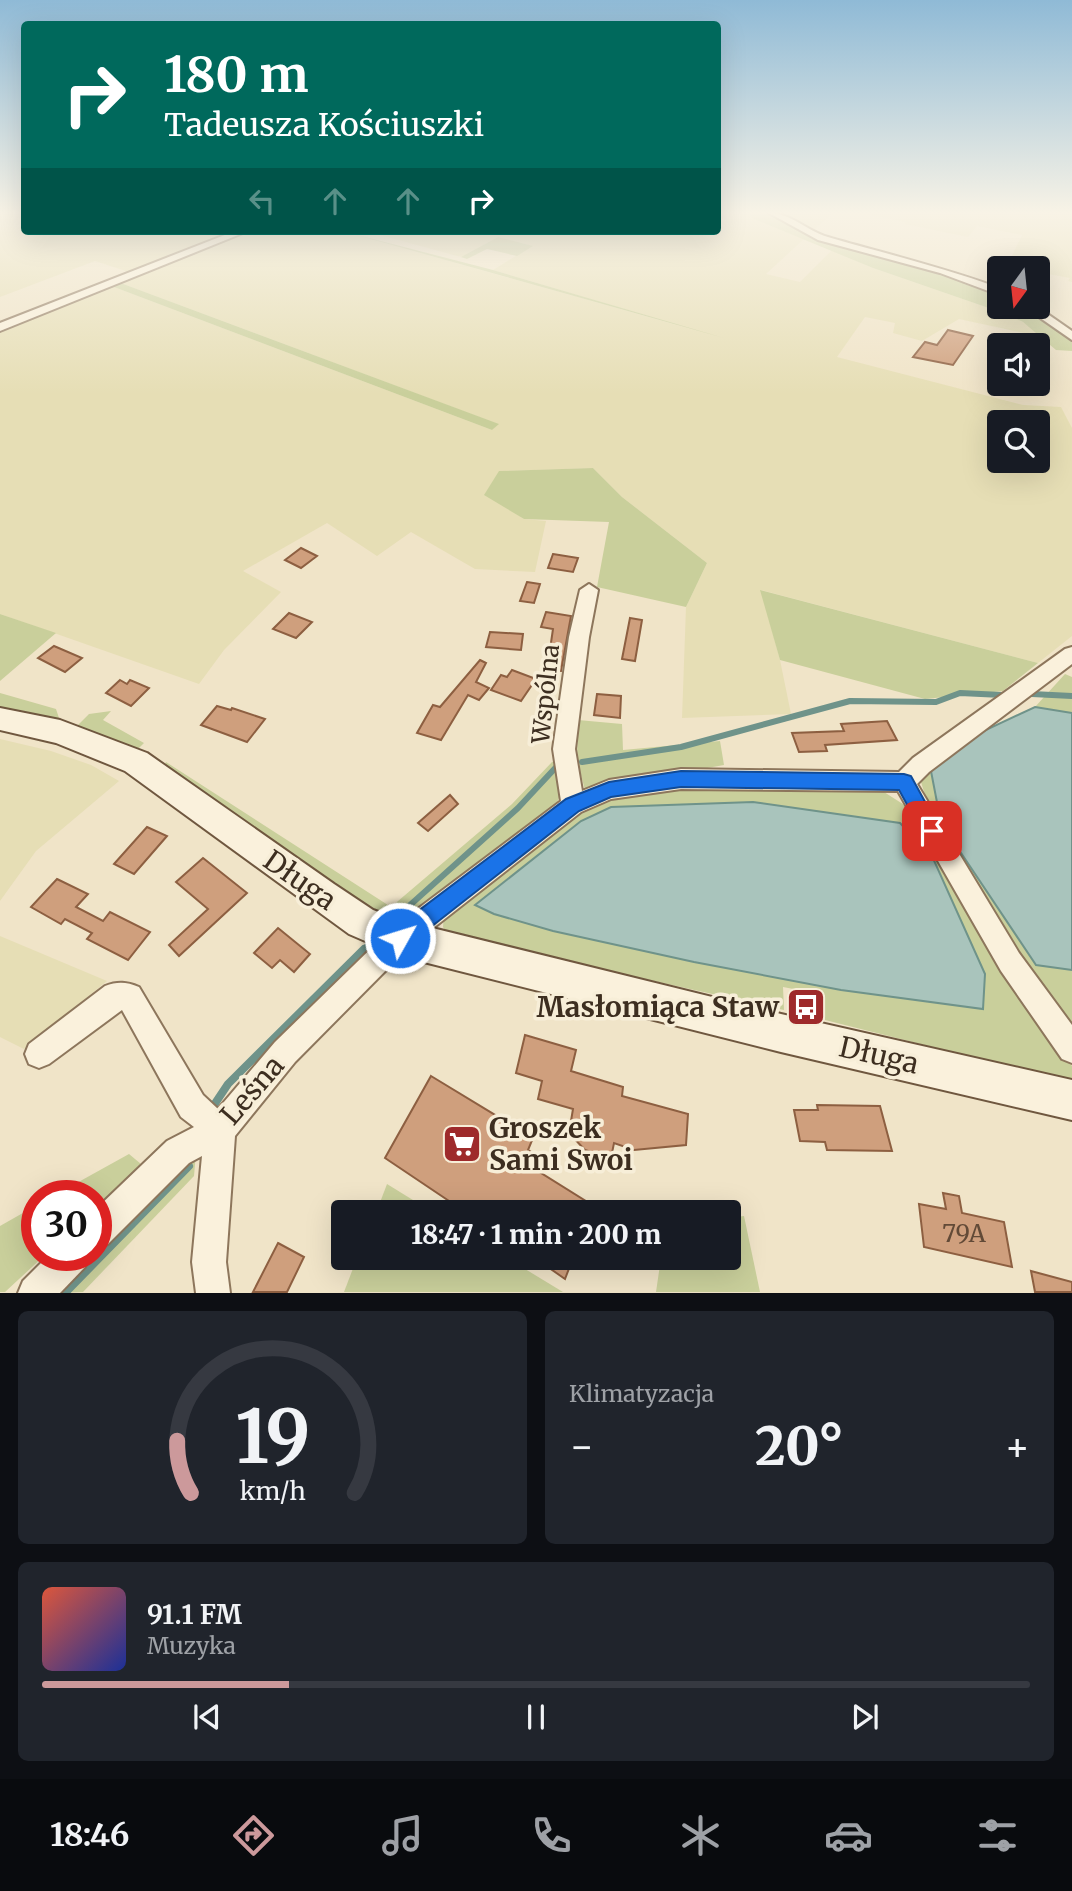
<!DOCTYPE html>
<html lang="pl">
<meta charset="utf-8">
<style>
body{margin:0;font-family:Merriweather,serif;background:#20242c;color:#f1f3f6;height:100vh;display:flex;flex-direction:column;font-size:26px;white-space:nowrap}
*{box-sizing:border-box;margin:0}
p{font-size:23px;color:#9ea1a6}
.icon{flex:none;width:38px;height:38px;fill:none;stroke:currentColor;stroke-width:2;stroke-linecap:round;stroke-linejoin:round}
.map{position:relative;height:1293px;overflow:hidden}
.side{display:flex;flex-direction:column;gap:18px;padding:18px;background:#0d0f14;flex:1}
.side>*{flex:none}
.guide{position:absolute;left:21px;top:21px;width:700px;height:214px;border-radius:7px;box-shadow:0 7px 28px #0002;background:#00695c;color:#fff;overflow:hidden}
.needle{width:46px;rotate:195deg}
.fabs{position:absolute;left:987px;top:256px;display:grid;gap:14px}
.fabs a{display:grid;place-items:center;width:63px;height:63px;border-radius:7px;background:#171b24;box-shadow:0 7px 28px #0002;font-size:35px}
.speed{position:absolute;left:21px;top:1180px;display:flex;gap:14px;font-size:35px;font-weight:700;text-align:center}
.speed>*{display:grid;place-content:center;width:91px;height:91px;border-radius:50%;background:#171b24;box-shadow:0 7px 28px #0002;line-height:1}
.speed .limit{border:10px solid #d22;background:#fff;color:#111}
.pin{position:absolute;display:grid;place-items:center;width:60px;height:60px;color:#fff;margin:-30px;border-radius:14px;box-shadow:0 4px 10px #0006}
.me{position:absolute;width:77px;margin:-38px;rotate:51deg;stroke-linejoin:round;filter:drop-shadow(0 0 5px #0008)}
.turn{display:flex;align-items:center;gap:24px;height:147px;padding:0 28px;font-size:32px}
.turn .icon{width:91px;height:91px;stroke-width:2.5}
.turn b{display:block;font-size:49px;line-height:60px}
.lanes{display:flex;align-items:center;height:66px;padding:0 28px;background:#0003;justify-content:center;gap:35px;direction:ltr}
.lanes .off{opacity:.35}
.big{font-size:52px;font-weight:800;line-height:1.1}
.side .tile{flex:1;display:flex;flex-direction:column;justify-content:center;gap:10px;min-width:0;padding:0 24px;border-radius:10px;background:#20242c}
.side .dial{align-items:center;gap:0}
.dial svg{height:182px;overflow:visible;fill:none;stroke:#363941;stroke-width:7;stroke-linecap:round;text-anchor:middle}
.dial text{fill:#f1f3f6;stroke:none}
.song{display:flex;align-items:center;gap:21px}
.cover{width:84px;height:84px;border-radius:10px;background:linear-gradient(135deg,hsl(10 70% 55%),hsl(230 70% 35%))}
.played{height:7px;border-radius:4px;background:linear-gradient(90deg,#cc999b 25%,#363941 25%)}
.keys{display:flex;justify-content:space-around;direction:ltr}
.heat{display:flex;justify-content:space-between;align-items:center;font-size:38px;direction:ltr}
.side .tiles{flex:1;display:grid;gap:18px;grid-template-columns:1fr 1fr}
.tile:last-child{grid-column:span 2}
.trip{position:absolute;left:331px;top:1200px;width:410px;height:70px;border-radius:7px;background:#171b24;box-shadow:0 7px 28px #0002;font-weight:800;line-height:70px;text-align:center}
.menu{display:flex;height:112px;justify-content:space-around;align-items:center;background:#090b0e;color:#9ea1a6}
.menu .icon{width:49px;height:49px}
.menu .current{color:#cc999b}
.menu b{font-size:32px;color:#f1f3f6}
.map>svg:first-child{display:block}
.farmland{fill:#e6deb5;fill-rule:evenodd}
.green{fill:#c9cf9b;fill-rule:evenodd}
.water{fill:#a9c4bc;stroke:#6f938a;stroke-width:2}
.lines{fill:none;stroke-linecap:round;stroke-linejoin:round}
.stream-far1{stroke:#6f938a;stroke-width:6}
.stream{stroke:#6f938a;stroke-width:8}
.building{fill:#cf9f7d;stroke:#8d5f41;stroke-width:2}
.street-casing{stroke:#8d765c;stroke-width:4}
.secondary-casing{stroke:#6f573f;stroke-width:4}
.street{fill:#faf1dc;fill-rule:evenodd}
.secondary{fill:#faf1dc;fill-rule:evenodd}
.route{fill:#1a73e8;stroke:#114b97;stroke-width:2}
.labels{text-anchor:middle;stroke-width:7;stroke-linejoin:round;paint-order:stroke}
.street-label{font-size:24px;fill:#3d2e20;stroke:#f7eed8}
.near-number-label{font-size:24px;fill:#624a37}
.near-street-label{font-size:28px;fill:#3d2e20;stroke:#f7eed8}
.near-poi-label{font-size:28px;font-weight:bold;fill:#3d2e20;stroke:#f7eed8;text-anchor:end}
</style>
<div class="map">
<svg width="1072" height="1293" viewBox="0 0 1072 1293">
<rect width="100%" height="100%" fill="#f0e4c8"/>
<g class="farmland">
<path d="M0,213H24V231H239L129,272L95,261L0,297Z"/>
<path d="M736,213H747L754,219L804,239L766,274L800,282L832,250L873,268L1006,314L1023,322L1042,337L959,319L922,341L893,333L895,323L865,317L837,357L1023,405L1061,407L1072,428V636L1038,663L761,590L780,660L791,714L682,718L686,607L707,563L622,497L593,468L500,471L485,494L524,519L546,521L535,572L475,569L411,532L377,556L327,523L243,571L281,592L224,650L199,684L0,614V331L114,287L492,430L498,424L118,282L247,231H342L702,332L493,270L532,246L498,237L461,257L365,231H718V220L724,222ZM999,422H1038V460H999Z"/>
<path d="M779,213H833L811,232Z"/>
<path d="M871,213H1072V282L1068,281L1070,278L1038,272V268L1007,266L1022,235L977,226L968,237L905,224L906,222L870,215Z"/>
<path d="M0,739L51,751L91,765L119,781L36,851L0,901Z"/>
<path d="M0,936L107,981L24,1049L0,1037Z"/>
</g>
<g class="green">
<path d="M747,213H770L818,241L934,270L991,289L999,293V306H1025L1072,338V351L1056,350L1023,322L1006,314L873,268L754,219Z"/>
<path d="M342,231L493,270L724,338Z"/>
<path d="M498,237L533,246L517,256L487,249L467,259L461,257Z"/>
<path d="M118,282L499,424L492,430L114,287L0,331V329Z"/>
<path d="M593,468L622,497L707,563L686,607L597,587L609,522L524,519L484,495L499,471Z"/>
<path d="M760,590L1038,663L1003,691L925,699L780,660Z"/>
<path d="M0,614L56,633L0,681Z"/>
<path d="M1065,674L1072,677V713L1035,707Z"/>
<path d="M0,693L56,709L59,718L51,721L0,710Z"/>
<path d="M111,711L103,720L144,743L136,751L77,726L89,714Z"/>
<path d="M578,720L622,724L623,750L720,741L724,765L585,790L577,760Z"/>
<path d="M561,761L563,787L554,811L405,918H379L163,769L166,762L391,907L512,804L552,762Z"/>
<path d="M930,766L1036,965L1072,970V1035L933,821L921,782Z"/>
<path d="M727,786L884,792L906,806C958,894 1006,988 1072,1066V1078L1068,1081L825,1020V995L783,987L784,1010L448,935L443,927L444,915L584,810L628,794ZM753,802L900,823L932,857L985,974L983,1009C819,982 654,960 494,914Z"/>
<path d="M196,1153L194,1176L83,1292L59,1293Z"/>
<path d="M129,1154L141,1164L96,1207V1195H55Z"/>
<path d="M387,1184L434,1213H376Z"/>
<path d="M37,1205V1255H45L5,1292H0V1226Z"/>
<path d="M744,1216L760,1292H656L661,1258H728V1218Z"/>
<path d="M357,1258H507L563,1292H344Z"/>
</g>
<g class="water">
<path d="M1035,707L1072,713V970L1036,965L941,823L930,766L975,735Z"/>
<path d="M753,802L900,823L932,856L985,974L983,1009L841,990L694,962L553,931L494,914L475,905L581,821L611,807Z"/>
</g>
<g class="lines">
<g class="stream-far1">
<path d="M1032,694L1072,696"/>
<path d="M582,762L681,747L850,701L936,702L960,693L1002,695"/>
<path d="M399,915L518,808L559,764"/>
<path d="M363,950L366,947"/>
</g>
<g class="stream">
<path d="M214,1105L228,1084L364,949"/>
<path d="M65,1293L189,1166"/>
</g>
</g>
<g class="building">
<path d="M948,330L973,336L953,365L913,357L925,342L937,345Z"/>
<path d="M301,548L317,556L301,568L285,560Z"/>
<path d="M553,554L578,558L573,572L548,568Z"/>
<path d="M527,582L540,584L534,603L520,601Z"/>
<path d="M546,612L571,616L561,671L547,670L553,629L541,627Z"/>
<path d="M289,613L312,622L296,638L273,629Z"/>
<path d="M630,618L642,620L635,661L622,659Z"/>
<path d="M490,632L523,634L521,650L486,647Z"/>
<path d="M54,646L82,658L65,672L38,658Z"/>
<path d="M480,660L486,663L476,682L489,688L479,700L468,695L441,740L417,733L433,705L440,707Z"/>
<path d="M512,670L536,679L521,701L491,690L501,675L507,677Z"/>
<path d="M120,680L127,684L130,680L149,688L131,706L106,693Z"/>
<path d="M597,694L621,696L620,718L594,715Z"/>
<path d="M217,706L231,710L232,708L265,719L247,742L201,725Z"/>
<path d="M887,721L897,740L825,745L827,751L799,752L792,733L844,731L841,724Z"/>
<path d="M450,795L458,804L428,831L418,823Z"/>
<path d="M147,827L167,836L134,874L114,864Z"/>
<path d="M203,858L247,893L179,956L169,945L208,909L176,882Z"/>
<path d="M57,879L88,894L76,907L103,921L110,912L150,932L128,960L87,939L92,933L65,919L61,924L31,907Z"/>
<path d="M278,928L310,954L294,972L280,960L272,968L254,953Z"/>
<path d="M525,1035L576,1050L571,1071L623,1087L622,1096L688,1114L686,1145L634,1150L614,1143L611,1158L585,1150L569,1133L573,1109L538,1099L542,1081L516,1073Z"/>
<path d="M431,1076L533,1138L528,1150L543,1159L538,1171L605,1213H467L385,1158Z"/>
<path d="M817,1105L880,1106L892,1151L827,1150L825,1142L800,1141L794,1110H818Z"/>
<path d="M943,1193L959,1196L962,1213L1004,1222L1012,1267L924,1247L919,1204L946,1209Z"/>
<path d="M278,1243L304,1257L287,1292H253Z"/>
<path d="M535,1258H573L565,1279Z"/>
<path d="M1031,1271L1072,1282V1292H1035Z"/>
</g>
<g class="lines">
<g class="street-casing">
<g id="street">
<path d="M769,213C791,213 807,231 828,237C886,254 943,267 999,288V295L940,273L818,240Z"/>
<path d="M235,231H248L0,331V323Z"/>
<path d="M1023,306H1036L1072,331V340Z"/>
<path d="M589,584L598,590L589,637L575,749L582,791L609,780L681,769L899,772L913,758L1065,649L1072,647V664L929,772L917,784L1019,953L1072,1025V1063L1062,1059L1001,971L898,791L681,789L611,799L581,812L409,947L295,1062L235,1136L226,1262L230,1293H196L192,1262L202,1156L189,1163L108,1244L96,1248V1209L167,1141L194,1127L181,1117L122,1010L49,1064L39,1068L29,1064L25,1054L29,1044L105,986C118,981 127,982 139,987L203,1095L218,1109L275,1042L391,929L561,801L553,749L569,637L580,590Z"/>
<path d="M49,1255H90L85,1267L60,1293H18L23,1281Z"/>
</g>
</g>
<g class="secondary-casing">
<path id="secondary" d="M0,708L60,720L147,753L334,884L373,910L400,920L781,1014L1072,1080V1120L781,1052L400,956L349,934L125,771L56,743L0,730Z"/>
</g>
<use href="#street" class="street"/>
<use href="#secondary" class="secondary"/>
</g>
<linearGradient id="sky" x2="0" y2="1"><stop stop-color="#8fbad6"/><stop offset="0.54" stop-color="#f8f3e6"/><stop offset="1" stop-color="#f8f3e6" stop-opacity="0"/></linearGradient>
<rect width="1072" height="394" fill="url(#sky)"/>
<path class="route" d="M681,771L904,774L911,776L941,831L938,837L932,839L925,837L899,790L681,787L611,797L579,811L408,945L400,949L393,945L389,938L393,930L566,799L609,782Z"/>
<defs>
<g id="bus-square" transform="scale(2.0125)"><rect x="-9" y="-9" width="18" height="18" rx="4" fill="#9e2a2b" stroke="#f7eed8"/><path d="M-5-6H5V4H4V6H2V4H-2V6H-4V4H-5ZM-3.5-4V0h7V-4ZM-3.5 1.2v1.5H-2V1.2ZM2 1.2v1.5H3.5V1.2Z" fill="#fff"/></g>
<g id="supermarket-square" transform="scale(2.0125)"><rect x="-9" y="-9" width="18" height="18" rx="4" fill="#9e2a2b" stroke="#f7eed8"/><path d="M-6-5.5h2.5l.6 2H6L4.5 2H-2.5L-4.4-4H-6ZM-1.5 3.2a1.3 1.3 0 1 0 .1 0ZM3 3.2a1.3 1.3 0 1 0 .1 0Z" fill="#fff"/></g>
</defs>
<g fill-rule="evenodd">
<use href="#bus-square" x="806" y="1007"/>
<use href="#supermarket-square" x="462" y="1144"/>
</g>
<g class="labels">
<g class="street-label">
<text transform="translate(546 694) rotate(-84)" y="8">Wspólna</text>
</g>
<g class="near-number-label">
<text x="964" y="1242">79A</text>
</g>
<g class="near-street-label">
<text transform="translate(300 880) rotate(35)" y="10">Długa</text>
<text transform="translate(879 1055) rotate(13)" y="10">Długa</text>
<text transform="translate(252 1090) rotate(-49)" y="10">Leśna</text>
</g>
<g class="near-poi-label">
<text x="779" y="1017">Masłomiąca Staw</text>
<text x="489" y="1138" text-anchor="start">Groszek<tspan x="489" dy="32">Sami Swoi</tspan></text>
</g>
</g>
</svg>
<div class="fabs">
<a><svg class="needle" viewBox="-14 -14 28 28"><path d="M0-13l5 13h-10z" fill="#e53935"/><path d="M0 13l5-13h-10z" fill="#9ea1a6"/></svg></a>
<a><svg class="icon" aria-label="sound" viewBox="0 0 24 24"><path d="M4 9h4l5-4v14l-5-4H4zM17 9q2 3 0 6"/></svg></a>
<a><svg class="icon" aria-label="search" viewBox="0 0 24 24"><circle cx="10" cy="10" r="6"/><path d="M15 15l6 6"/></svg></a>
</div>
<div class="speed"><div class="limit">30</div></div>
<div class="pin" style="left:932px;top:831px;background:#d93025"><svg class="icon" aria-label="arrive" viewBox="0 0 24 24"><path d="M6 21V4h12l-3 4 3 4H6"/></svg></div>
<svg class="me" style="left:400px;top:938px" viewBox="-20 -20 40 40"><circle r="17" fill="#1a73e8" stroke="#fff" stroke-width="3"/><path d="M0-11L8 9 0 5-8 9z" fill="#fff"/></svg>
<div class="trip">18:47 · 1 min · 200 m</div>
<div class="guide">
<div class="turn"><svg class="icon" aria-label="right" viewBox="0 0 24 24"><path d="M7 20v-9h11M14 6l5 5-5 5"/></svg><div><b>180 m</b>Tadeusza Kościuszki</div></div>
<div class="lanes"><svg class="icon off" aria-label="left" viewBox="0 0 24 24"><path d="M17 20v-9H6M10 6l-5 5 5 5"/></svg><svg class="icon off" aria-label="ahead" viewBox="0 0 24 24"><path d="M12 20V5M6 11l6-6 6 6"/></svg><svg class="icon off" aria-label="ahead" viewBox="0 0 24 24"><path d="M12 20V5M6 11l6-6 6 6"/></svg><svg class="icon" aria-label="right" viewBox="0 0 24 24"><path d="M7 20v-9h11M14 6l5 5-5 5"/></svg></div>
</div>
</div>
<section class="side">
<div class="tiles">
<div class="tile dial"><svg viewBox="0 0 100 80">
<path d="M14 69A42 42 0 1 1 86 69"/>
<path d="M14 69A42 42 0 0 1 8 46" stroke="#cc999b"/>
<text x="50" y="56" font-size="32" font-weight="700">19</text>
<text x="50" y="72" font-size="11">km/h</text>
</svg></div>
<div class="tile"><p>Klimatyzacja</p>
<div class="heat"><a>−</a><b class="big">20°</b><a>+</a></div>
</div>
<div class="tile">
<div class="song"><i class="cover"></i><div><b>91.1 FM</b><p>Muzyka</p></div></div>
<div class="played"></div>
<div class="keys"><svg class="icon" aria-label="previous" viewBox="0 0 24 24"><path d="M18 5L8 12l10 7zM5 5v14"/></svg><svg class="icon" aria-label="pause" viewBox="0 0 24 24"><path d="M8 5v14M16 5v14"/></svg><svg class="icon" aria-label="next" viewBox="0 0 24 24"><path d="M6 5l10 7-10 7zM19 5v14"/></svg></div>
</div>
</div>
</section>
<nav class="menu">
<b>18:46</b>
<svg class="icon current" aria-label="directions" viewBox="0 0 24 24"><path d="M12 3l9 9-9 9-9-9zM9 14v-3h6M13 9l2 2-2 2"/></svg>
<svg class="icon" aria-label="music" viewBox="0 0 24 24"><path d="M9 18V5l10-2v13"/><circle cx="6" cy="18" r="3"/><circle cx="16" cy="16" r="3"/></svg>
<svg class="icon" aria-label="phone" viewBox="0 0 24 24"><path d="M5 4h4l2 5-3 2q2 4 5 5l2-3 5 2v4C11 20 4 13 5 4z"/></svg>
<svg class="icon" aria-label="climate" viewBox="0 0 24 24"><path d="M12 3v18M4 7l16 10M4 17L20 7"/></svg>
<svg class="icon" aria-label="car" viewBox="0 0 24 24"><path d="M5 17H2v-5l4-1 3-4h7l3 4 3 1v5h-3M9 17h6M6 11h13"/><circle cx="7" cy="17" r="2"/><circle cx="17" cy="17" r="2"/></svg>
<svg class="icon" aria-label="filters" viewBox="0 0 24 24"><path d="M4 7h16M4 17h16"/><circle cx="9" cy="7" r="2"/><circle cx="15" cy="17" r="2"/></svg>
</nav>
